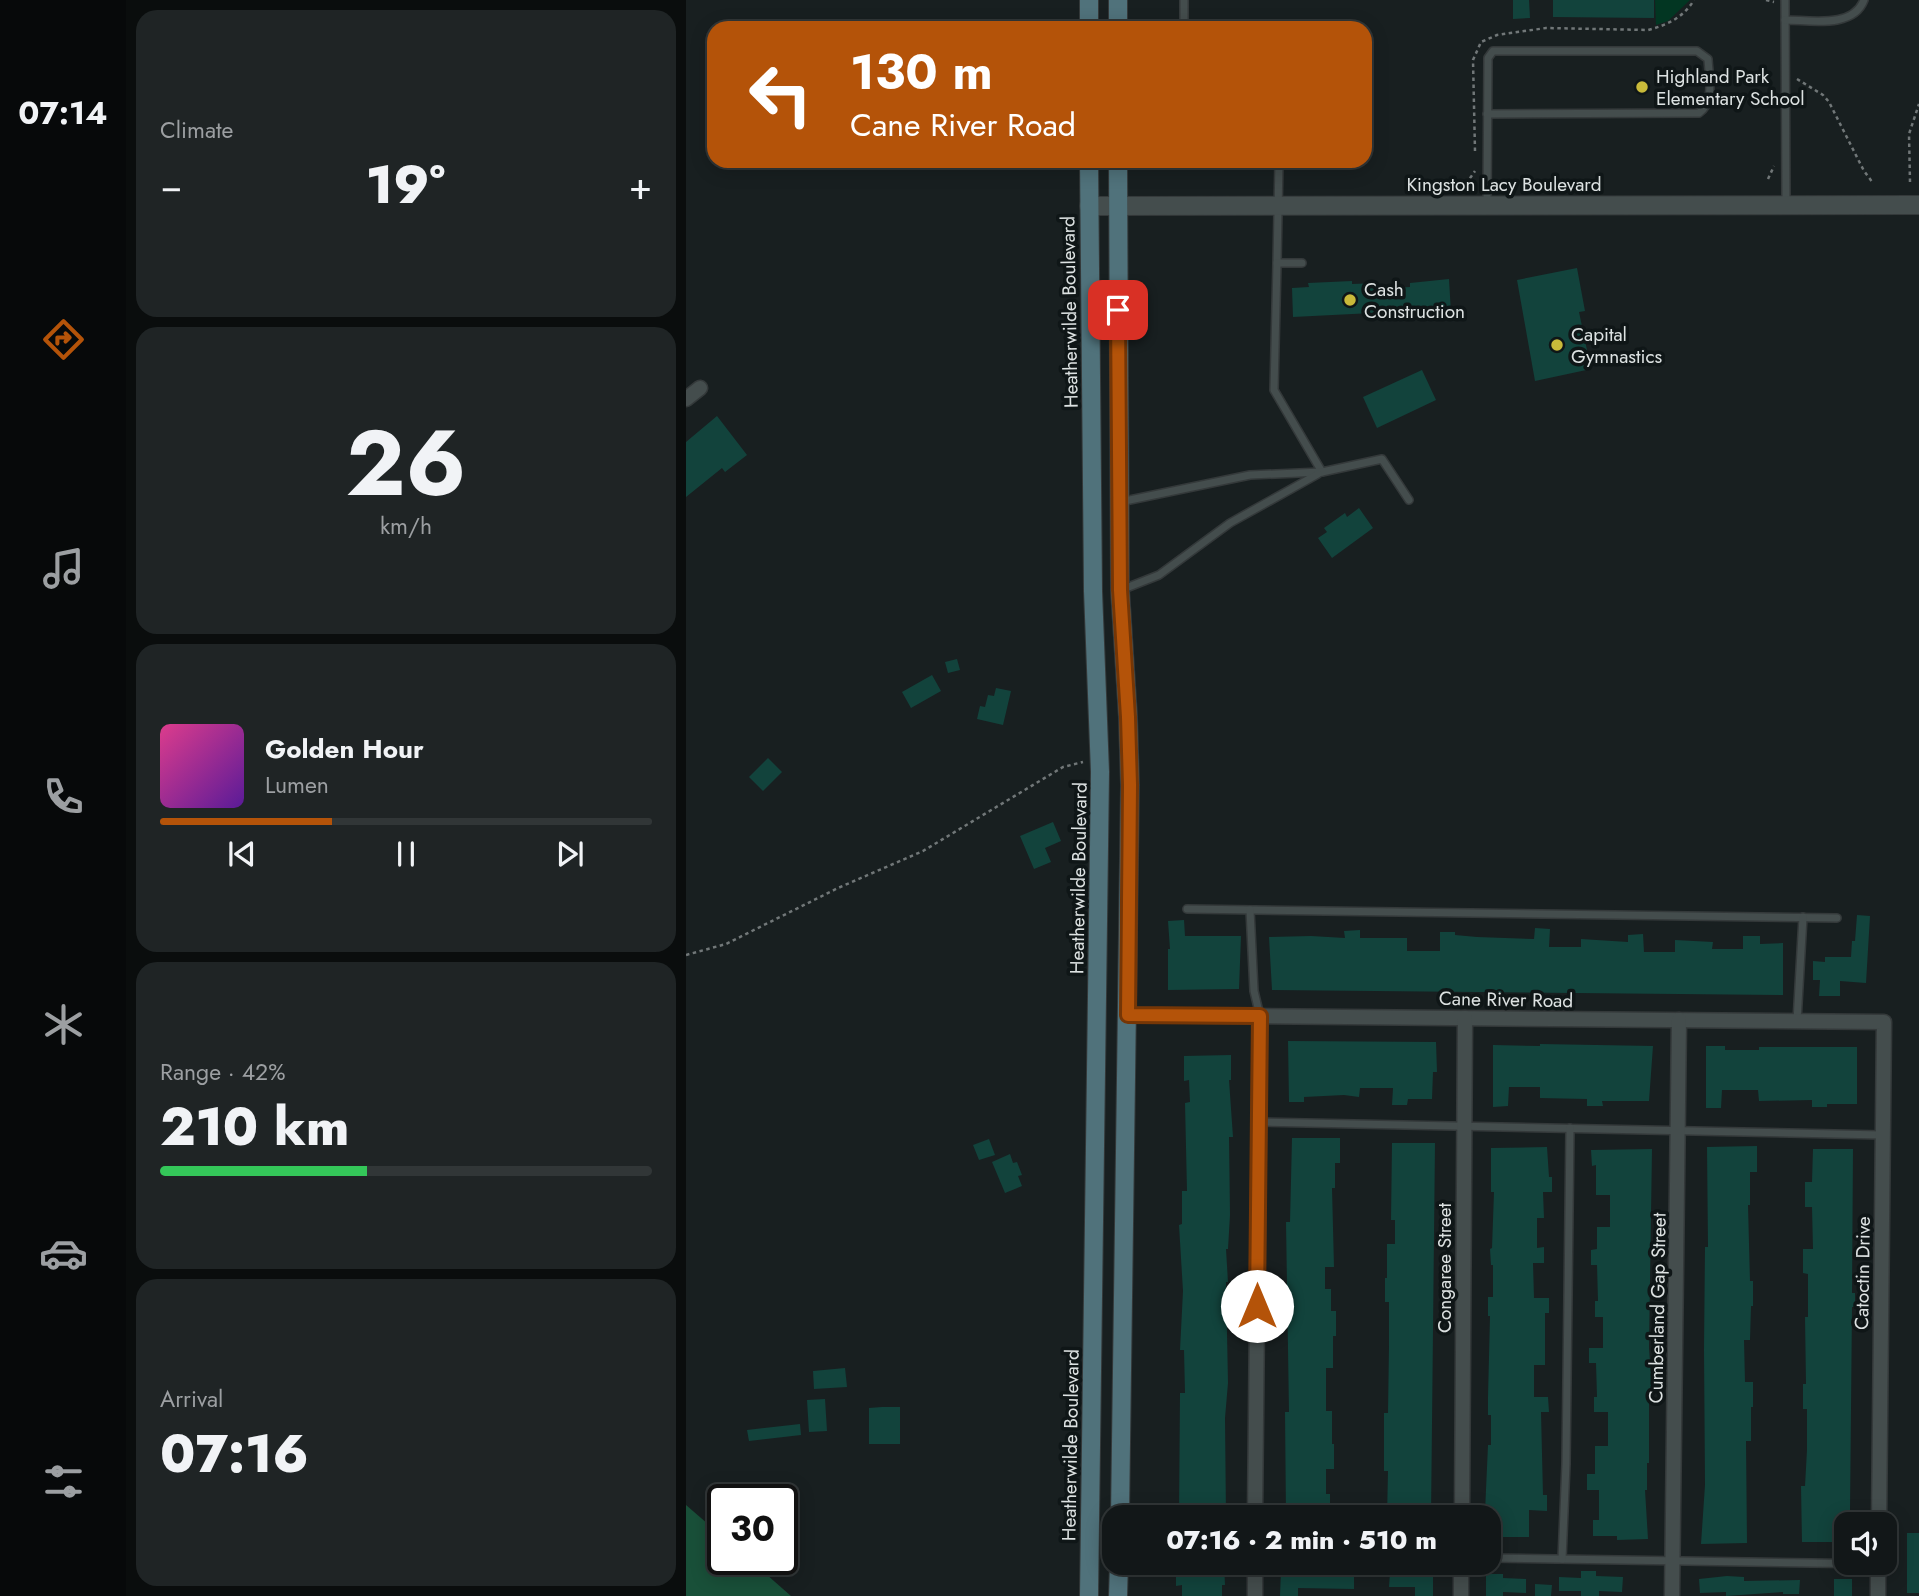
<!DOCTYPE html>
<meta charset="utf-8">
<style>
body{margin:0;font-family:Jost,sans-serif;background:#1f2425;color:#f1f3f6;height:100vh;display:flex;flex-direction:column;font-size:26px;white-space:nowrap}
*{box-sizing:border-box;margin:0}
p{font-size:23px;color:#9c9fa2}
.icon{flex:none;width:38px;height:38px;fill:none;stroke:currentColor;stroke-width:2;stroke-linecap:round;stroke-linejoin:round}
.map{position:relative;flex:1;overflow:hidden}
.details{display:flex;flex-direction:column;gap:10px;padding:10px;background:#0a0d0d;width:560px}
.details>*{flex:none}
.hud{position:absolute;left:21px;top:21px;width:665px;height:147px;border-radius:21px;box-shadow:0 4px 18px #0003,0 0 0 2px #313637;background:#b45309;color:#fff;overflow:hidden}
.tools{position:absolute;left:1148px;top:1512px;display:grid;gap:14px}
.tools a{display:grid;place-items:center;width:63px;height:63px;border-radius:14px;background:#121718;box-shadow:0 4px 18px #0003,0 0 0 2px #313637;font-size:35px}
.speed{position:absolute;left:21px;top:1484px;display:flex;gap:14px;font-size:35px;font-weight:700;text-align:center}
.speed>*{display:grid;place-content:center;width:91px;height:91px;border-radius:50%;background:#121718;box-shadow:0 4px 18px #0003,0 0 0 2px #313637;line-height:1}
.speed .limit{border:4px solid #111;border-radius:10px;background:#fff;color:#111}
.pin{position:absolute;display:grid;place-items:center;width:60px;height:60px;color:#fff;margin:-30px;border-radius:14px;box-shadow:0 4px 10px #0006}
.me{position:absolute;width:77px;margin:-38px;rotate:0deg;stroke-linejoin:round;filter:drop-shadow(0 0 5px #0008)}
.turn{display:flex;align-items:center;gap:24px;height:147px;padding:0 28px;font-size:32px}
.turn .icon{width:91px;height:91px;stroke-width:2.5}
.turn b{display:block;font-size:49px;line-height:60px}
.big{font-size:52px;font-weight:800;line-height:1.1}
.details .tile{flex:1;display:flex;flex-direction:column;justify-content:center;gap:10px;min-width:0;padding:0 24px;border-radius:21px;background:#1f2425}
.details .dial{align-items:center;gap:0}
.dial b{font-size:91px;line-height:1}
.song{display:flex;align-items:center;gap:21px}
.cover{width:84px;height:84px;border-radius:10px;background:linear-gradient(135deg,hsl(330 70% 55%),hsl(270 70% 35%))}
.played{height:7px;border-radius:4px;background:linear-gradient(90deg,#b45309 35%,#313637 35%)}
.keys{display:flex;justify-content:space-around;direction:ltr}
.heat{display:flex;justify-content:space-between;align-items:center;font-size:38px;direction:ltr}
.charge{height:10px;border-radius:5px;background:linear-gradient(90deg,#34c759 42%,#313637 0)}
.trip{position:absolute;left:416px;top:1505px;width:399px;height:70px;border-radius:21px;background:#121718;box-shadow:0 4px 18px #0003,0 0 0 2px #313637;font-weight:800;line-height:70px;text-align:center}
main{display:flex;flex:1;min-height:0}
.menu{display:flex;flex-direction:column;width:126px;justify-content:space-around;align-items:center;background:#07090a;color:#9c9fa2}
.menu .icon{width:49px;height:49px}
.menu .selected{color:#b45309}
.menu b{font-size:32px;color:#f1f3f6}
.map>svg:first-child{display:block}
.green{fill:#023622}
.forest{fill:#195039}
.building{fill:#12433c}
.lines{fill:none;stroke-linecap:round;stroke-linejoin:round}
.service-casing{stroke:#34393a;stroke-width:10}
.minor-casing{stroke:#34393a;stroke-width:17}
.tertiary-casing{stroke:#34393a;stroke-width:20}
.secondary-casing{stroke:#34393a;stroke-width:20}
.path{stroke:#717778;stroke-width:2.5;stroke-dasharray:3.5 3.5;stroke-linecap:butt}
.service{stroke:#444d4d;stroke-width:7}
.minor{stroke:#444d4d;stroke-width:14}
.tertiary{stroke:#444d4d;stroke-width:18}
.secondary{stroke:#50727b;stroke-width:18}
.route-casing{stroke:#753606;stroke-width:18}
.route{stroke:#b45309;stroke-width:12}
.poi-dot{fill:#c9ba3a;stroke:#0f1617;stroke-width:2.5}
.labels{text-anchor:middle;stroke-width:7;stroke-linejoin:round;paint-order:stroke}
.poi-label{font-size:19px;fill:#dde2e2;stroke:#0f1617;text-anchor:start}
.street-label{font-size:19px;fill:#dde2e2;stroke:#0f1617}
</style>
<main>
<nav class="menu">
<b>07:14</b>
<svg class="icon selected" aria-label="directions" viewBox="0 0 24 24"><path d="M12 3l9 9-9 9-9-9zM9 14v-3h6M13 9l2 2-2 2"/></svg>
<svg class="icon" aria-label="music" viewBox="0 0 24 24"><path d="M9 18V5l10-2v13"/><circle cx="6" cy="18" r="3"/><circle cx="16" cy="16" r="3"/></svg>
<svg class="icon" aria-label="phone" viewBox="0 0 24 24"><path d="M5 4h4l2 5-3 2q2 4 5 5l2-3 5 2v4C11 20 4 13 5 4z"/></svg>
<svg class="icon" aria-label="climate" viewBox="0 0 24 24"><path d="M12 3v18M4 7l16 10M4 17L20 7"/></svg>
<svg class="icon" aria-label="car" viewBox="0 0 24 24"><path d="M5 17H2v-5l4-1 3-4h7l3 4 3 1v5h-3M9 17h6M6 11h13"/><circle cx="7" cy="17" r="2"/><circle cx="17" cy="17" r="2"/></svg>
<svg class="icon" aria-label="filters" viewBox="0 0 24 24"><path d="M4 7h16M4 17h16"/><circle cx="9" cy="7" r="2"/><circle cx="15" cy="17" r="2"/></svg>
</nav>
<section class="details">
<div class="tile"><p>Climate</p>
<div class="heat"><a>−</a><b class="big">19°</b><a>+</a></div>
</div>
<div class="tile dial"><b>26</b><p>km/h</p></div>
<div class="tile">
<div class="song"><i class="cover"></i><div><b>Golden Hour</b><p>Lumen</p></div></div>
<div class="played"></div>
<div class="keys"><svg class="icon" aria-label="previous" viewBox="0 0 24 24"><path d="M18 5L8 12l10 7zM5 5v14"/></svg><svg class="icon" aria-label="pause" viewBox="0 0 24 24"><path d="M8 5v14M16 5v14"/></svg><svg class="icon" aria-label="next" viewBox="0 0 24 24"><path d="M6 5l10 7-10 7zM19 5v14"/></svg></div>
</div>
<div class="tile"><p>Range · 42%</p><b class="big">210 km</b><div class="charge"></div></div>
<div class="tile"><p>Arrival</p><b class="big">07:16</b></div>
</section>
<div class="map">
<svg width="1233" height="1596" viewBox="0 0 1233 1596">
<rect width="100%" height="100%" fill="#181f20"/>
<path class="green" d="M969,0H1004L982,21L970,25Z"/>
<path class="forest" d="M0,1505L37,1537V1559H63L105,1596H0Z"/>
<g class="building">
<path d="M827,0H843L844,18L827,19Z"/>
<path d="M867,0H968V18L867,17Z"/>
<path d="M891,268L899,311L893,312L905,369L849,381L831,280Z"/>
<path d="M763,279L765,313L726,316V311L607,317L606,288L623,287L622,283L666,281V284L693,283V289L724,287V283Z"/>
<path d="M736,370L750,400L691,428L677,397Z"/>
<path d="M31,416L61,455L39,472L36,468L0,497V442Z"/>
<path d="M673,508L687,528L646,558L632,538L641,532L638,528L659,513L661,517Z"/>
<path d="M271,659L274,670L262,673L259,662Z"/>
<path d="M246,675L255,691L225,708L216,692Z"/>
<path d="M310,688L325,691L317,725L291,719L294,706L299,707L302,695L308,696Z"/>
<path d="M82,758L96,772L77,791L63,777Z"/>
<path d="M367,822L375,841L359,848L365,862L348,869L334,836Z"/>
<path d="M1171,915L1184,916L1180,983L1154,981V996H1133L1134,980H1127V961L1139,962V957H1165L1166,941H1169Z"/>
<path d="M498,920L499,936H555L553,989L482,990V949H484L482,921Z"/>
<path d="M849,928L864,929L863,947H895V939L942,942V935L957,934L958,952H989V940L1027,942L1026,949H1057V936H1074V944L1097,943V995L586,990L583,937L625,936L659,938L658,931L674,930V938H721V951H754V932H769V935L791,937L848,939Z"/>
<path d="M602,1041L750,1042L751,1072H747L746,1099H722L721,1105H706L707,1088H674L673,1097L658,1095L618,1097V1102H603Z"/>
<path d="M854,1044L967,1046L963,1101H916L917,1106H901V1099L854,1098V1087H823L822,1106L807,1107V1045L854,1046Z"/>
<path d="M1020,1046H1039V1050H1073V1047H1171V1104H1141V1107H1126V1100L1073,1101L1072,1090H1036L1035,1108H1020Z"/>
<path d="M545,1055V1080H543L547,1137H543L544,1215L542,1249H540L542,1282H540L542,1383L539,1418L540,1517H493L494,1393H499L498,1350H494L497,1291L493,1225L496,1224V1191H501L499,1103L504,1102L503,1080L498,1081V1056Z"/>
<path d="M606,1138H654V1163H649V1188H646L648,1267H639V1289H645V1311H650V1336H647V1368H640V1411H646V1444H648V1469H640V1494H644V1517H600L599,1412H603L600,1222H604Z"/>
<path d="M303,1139L309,1155L293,1160L287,1145Z"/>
<path d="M706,1143H749L745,1517H701L702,1471H698V1413H702L703,1346V1302H699V1278H701V1244H709V1220H705Z"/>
<path d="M1071,1146V1172H1064V1205H1062L1064,1281H1067V1306H1065L1064,1340H1058L1059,1382H1067V1407H1065V1441H1060L1061,1543L1015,1544L1019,1485L1018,1350L1019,1247H1022L1021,1147Z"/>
<path d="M861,1147L863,1177H866V1192H857L858,1218H851V1248L858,1247V1263H847L848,1298H863V1313H859V1365H848V1397H862L863,1412H855L857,1495H861V1511L843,1510V1537H803V1512H799L802,1445H805V1415H802V1397L804,1316H802V1297H807V1265H805L804,1249L806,1248L808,1192H805V1148Z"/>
<path d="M966,1149L963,1348L966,1389H963V1463H961V1490H959L962,1539L931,1540V1536H907V1520H913V1490H901V1474H909V1446H922V1412H908V1397H911L910,1363H903V1348H917V1317H909V1301H912L911,1265H905V1250L911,1249V1227H924V1195H910V1165L906,1166L905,1150Z"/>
<path d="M1127,1149H1167L1166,1293H1169V1307H1166L1164,1511L1160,1524V1542H1116L1115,1486H1119L1121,1450V1409H1117V1384H1120L1119,1317H1122V1274L1117,1273V1249H1127L1126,1207H1119V1182H1126Z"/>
<path d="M324,1154L327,1163L331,1162L336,1175L332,1176L336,1186L319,1193L306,1162Z"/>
<path d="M159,1368L161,1387L128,1389L127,1371Z"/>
<path d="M139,1399L141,1431L123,1432L121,1400Z"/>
<path d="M196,1407H214V1444H183V1408Z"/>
<path d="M114,1424L115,1435L63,1441L61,1430Z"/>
<rect x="1221" y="1533" width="12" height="60"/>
<path d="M490,1563H538L539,1585H536V1596H496V1585L490,1586Z"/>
<path d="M595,1570H610V1574L668,1575V1589L612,1588V1596H594Z"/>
<path d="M895,1571H910V1576L937,1577L936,1592L913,1591V1596H895V1591H873V1577L895,1578Z"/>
<path d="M704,1572H747V1596H729V1587H703Z"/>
<path d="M800,1574H817V1578L840,1579V1593L817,1592V1596H800Z"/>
<path d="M1041,1576L1058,1577V1581L1114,1580L1113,1594H1097V1592L1040,1596V1592L1014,1593L1013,1579Z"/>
<rect x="1148" y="1579" width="18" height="17"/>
<path d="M849,1584L866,1585L865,1596H849Z"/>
</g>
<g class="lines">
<g class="service-casing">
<g id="service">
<path d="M1099,0L1100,204"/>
<path d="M1099,20C1124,20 1167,29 1178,0"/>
<path d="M498,28V0"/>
<path d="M801,204L802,58L807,51H1011L1022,59C1023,77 1029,102 1013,113L801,114"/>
<path d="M591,263L593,161"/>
<path d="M616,263H591L588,390L636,472"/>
<path d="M434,502L564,475L636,472L696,459L723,500"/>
<path d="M435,590L473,575L544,523L632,474"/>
<path d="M501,909L1151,918"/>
<path d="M564,910L568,991L574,1016"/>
<path d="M1111,1021L1117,917"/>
<path d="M573,1122L1196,1135"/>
<path d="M803,1558L1192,1564"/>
<path d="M876,1559L880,1464L884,1128"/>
</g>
</g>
<g class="minor-casing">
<g id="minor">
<path d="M0,399L14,388"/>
<path d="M442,1015L1198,1022L1193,1524"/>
<path d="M569,1517L574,1016"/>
<path d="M776,1517L779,1018"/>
<path d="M569,1596V1563"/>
<path d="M775,1596V1563"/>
<path d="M986,1596L993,1020"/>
<path d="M1192,1596V1563"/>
</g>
</g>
<g class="tertiary-casing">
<path id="tertiary" d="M403,206L1233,205"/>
</g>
<g class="secondary-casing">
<g id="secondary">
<path d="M403,0V28"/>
<path d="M432,0V28"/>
<path d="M432,161L434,590L442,717L444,785L434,1517"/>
<path d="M403,1596L414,772L407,591L403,161"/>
<path d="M432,1596L433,1563"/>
</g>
</g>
<g class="path">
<path d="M1080,0L1088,2"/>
<path d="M1111,79L1137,95L1143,102L1178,171L1187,183"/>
<path d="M789,151L787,60L795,42L811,35L860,28L962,30C981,25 997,18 1008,0"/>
<path d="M1082,179L1088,166"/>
<path d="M1224,182L1223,134L1233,104"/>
<path d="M780,184L789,171"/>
<path d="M0,955L40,944L152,888L237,851L377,767L397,762"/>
</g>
<use href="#service" class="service"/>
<use href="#minor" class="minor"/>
<use href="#tertiary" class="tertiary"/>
<use href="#secondary" class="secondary"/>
</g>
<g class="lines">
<g class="route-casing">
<path id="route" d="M432,310L434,590L442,717L444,785L442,1015L574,1016L571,1306"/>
</g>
<use href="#route" class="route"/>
</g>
<g class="poi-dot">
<circle cx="956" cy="87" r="7"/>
<circle cx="664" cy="300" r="7"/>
<circle cx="871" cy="345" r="7"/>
</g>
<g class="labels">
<g class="poi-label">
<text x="970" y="83">Highland Park<tspan x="970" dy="22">Elementary School</tspan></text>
<text x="678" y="296">Cash<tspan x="678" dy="22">Construction</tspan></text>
<text x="885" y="341">Capital<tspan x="885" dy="22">Gymnastics</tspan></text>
</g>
<g class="street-label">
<text x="818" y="191">Kingston Lacy Boulevard</text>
<text transform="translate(383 312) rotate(-91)" y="7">Heatherwilde Boulevard</text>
<text transform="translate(392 878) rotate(-89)" y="7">Heatherwilde Boulevard</text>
<text transform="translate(820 999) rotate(1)" y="7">Cane River Road</text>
<text transform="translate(758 1268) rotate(-90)" y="7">Congaree Street</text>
<text transform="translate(1176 1273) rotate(-89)" y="7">Catoctin Drive</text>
<text transform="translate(971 1308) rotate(-89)" y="7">Cumberland Gap Street</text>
<text transform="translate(384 1445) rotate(-89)" y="7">Heatherwilde Boulevard</text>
</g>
</g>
</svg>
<div class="tools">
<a><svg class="icon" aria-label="sound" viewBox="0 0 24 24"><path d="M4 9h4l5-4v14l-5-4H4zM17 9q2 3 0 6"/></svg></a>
</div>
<div class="speed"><div class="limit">30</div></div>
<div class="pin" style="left:432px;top:310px;background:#d93025"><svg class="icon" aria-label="arrive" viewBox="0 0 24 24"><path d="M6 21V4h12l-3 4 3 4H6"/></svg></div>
<svg class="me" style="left:571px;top:1306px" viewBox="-20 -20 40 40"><circle r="19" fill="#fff"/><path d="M0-13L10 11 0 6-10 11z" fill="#b45309"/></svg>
<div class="trip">07:16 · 2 min · 510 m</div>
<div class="hud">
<div class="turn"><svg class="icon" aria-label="left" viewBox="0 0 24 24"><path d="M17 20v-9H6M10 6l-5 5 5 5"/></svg><div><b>130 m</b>Cane River Road</div></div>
</div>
</div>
</main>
